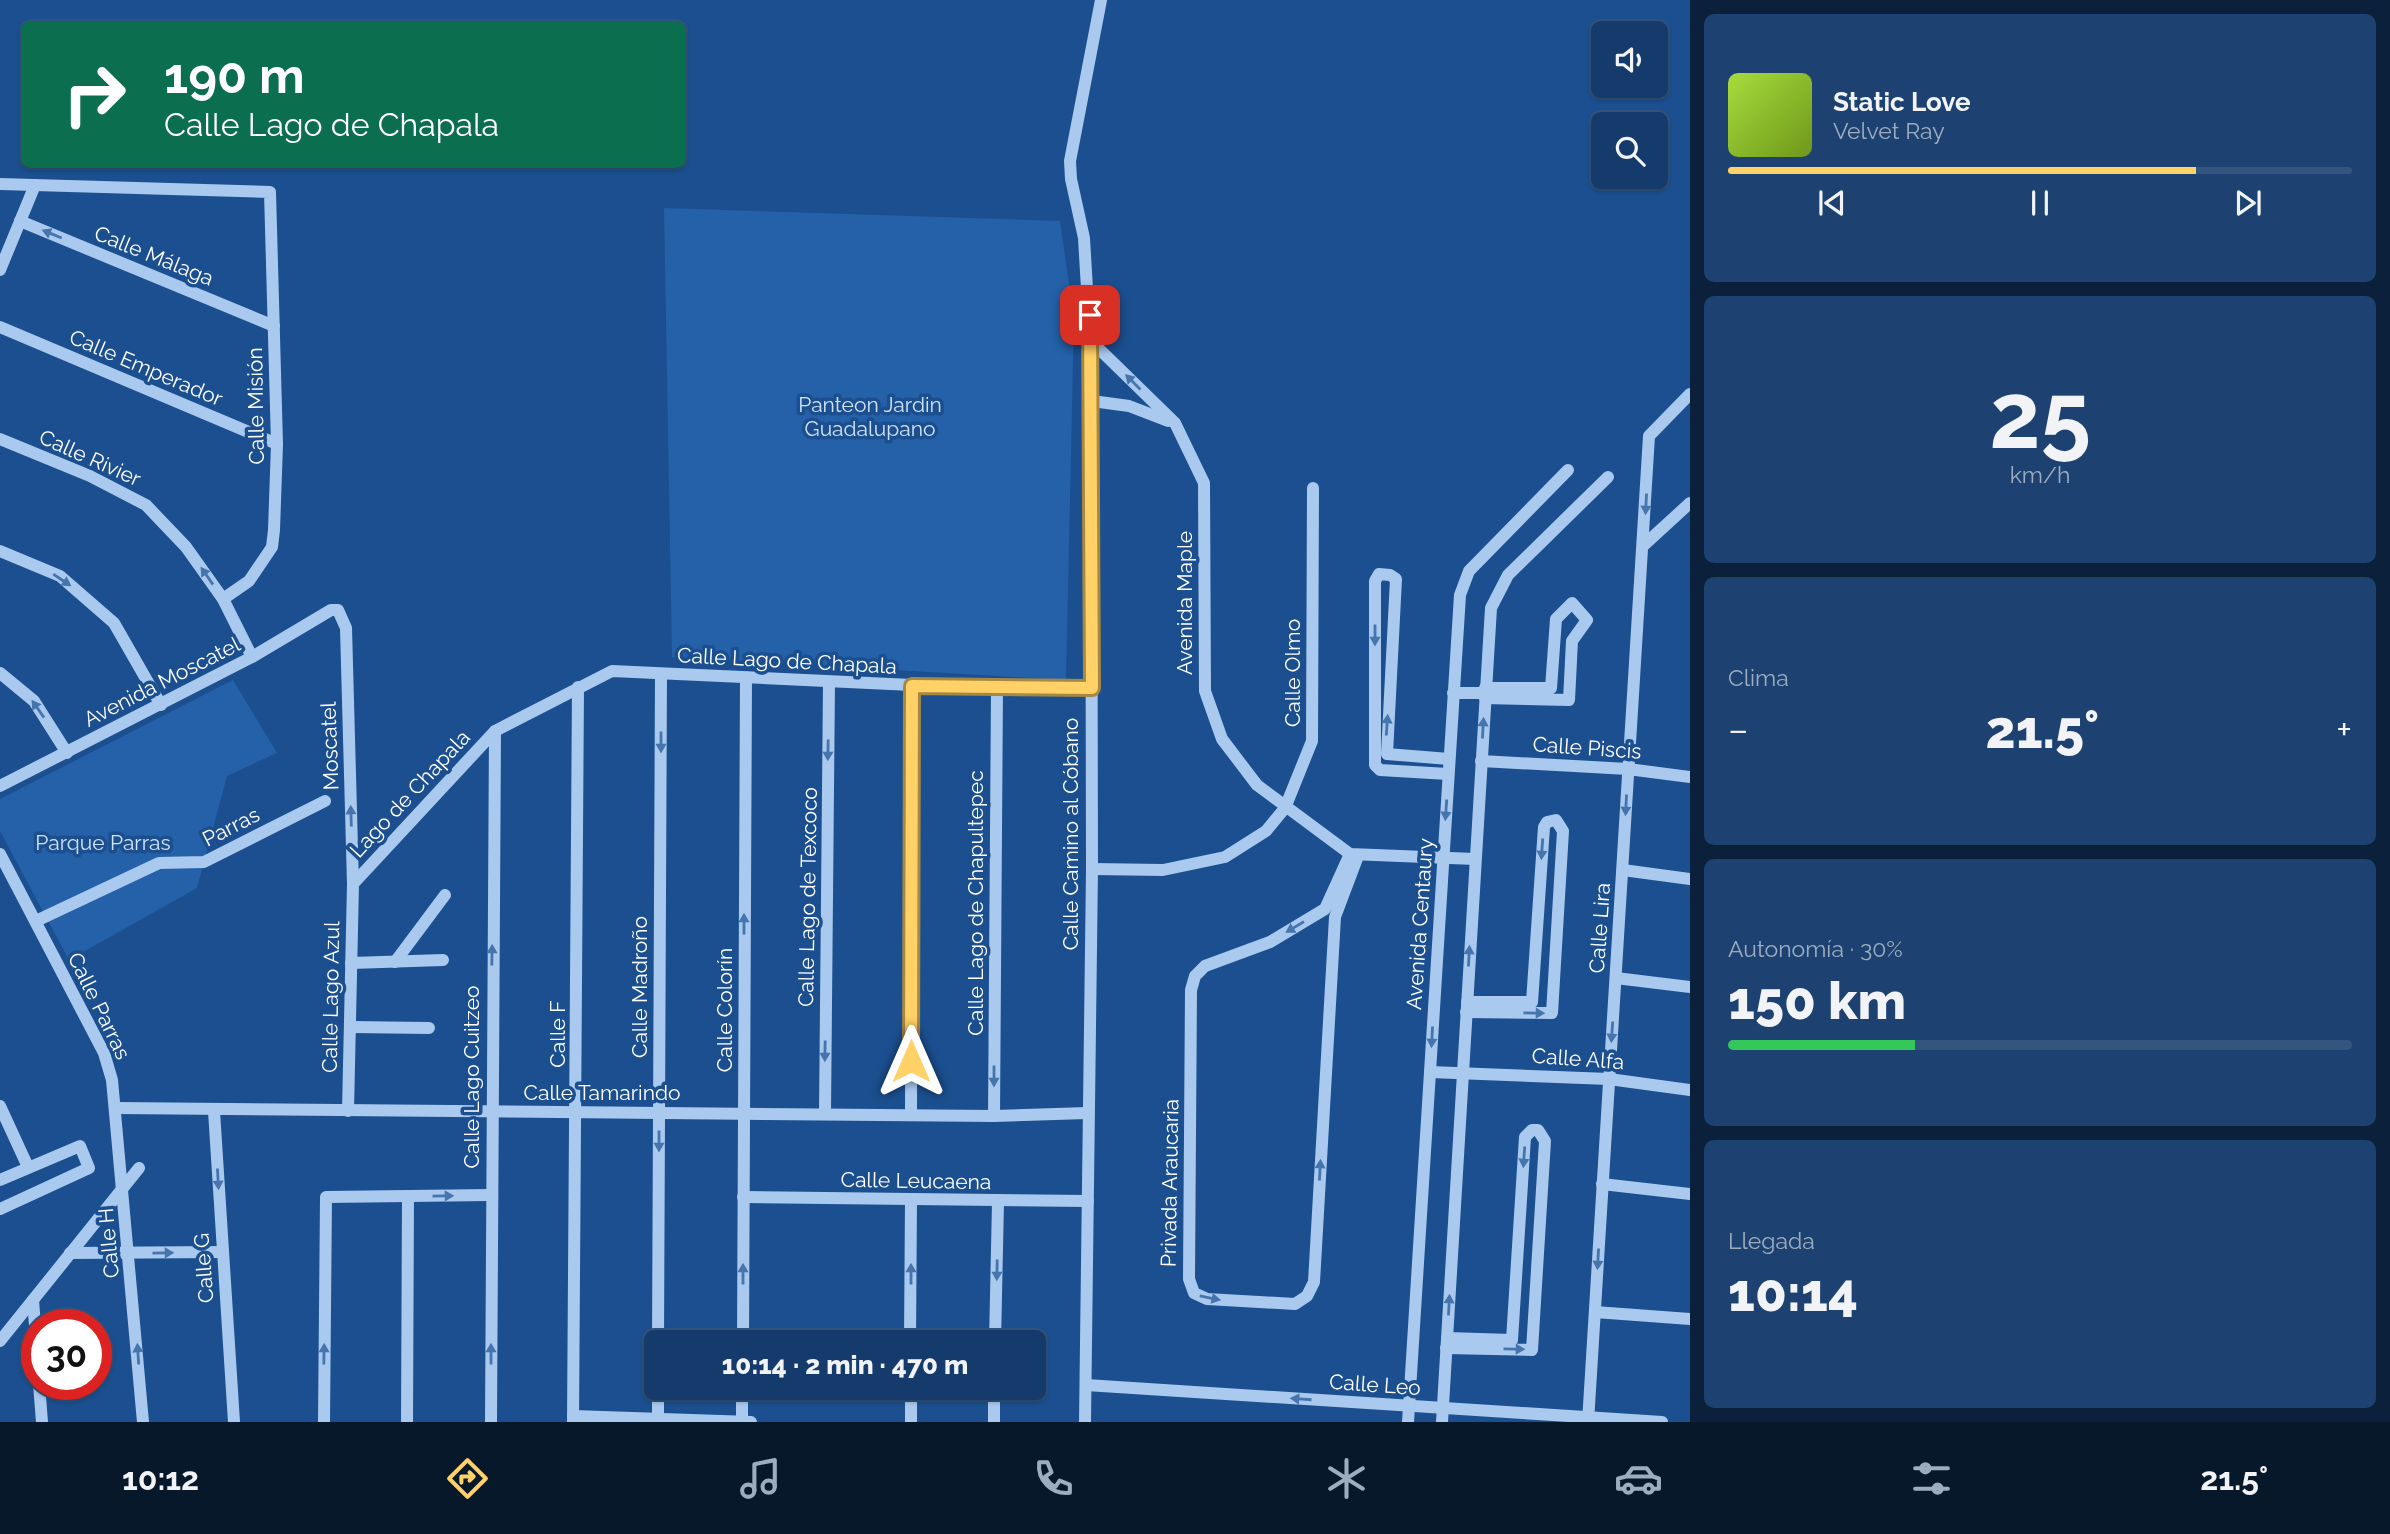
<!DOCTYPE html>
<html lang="es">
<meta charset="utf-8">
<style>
body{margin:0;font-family:Raleway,sans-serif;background:#1d4271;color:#f1f3f6;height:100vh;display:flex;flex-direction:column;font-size:26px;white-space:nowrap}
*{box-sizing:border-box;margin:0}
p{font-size:23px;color:#9dadc1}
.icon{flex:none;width:38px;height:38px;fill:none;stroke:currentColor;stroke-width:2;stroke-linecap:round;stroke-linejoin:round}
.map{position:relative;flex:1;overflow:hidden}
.side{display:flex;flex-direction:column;gap:14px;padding:14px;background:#0b203b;width:700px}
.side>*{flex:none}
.hud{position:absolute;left:21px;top:21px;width:665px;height:147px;border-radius:10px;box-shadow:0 2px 5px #0004,0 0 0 2px #33557e;background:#0b6e4f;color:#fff;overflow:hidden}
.buttons{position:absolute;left:1591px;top:21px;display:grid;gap:14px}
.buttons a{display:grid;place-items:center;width:77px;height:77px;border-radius:10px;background:#143b6b;box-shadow:0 2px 5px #0004,0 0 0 2px #33557e;font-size:35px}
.speed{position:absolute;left:21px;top:1309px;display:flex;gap:14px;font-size:35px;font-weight:700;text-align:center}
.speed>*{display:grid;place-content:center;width:91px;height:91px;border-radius:50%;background:#143b6b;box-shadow:0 2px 5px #0004,0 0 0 2px #33557e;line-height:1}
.speed .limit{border:10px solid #d22;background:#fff;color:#111}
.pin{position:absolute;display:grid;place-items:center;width:60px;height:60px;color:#fff;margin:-30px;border-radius:14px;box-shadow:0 4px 10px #0006}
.me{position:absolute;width:77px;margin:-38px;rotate:0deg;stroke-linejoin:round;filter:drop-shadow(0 0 5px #0008)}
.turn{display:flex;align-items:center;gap:24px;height:147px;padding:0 28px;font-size:32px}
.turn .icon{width:91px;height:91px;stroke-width:2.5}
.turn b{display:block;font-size:49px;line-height:60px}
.big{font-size:52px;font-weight:800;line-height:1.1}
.side .tile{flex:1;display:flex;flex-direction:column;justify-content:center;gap:10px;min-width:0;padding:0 24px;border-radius:10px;background:#1d4271}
.side .dial{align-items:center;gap:0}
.dial b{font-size:91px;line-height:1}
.song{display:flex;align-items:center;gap:21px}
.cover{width:84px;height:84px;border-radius:10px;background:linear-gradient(135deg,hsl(80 70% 55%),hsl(80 70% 35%))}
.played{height:7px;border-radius:4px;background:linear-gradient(90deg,#ffd166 75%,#33557e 75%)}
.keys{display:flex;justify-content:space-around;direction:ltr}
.heat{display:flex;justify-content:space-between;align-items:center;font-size:38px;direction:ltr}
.charge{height:10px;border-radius:5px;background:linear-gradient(90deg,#34c759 30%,#33557e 0)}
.trip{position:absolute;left:644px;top:1330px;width:402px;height:70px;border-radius:10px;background:#143b6b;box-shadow:0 2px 5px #0004,0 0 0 2px #33557e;font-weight:800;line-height:70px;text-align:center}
.tab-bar{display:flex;height:112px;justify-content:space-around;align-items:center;background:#08182b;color:#9dadc1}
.tab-bar .icon{width:49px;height:49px}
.tab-bar .on{color:#ffd166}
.tab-bar b{font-size:32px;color:#f1f3f6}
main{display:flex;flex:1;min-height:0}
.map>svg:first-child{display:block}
.green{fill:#2461a8}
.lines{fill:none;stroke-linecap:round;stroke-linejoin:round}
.minor{stroke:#a9c9ee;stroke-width:12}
.oneway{fill:#4674ac}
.route-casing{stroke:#a68842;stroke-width:18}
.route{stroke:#ffd166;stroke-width:12}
.labels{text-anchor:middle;stroke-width:7;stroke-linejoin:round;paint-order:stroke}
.street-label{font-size:21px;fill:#fff;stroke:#1b4f8f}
.park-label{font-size:21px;fill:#cfe3fa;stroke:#1b4f8f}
</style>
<main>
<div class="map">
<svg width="1690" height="1422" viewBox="0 0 1690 1422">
<rect width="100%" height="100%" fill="#1b4f8f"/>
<g class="green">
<path d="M664,208L1060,221L1074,319L1066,680L672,657Z"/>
<path d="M233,680L277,753L227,776L197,888L69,960L0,831V799Z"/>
</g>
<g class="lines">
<g class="minor">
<path d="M0,184L270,192L277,444L274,530L272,547L249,581L223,599"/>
<path d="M20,221L274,326"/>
<path d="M0,270L35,185"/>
<path d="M0,327L277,444"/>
<path d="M1091,341L1175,423L1204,483L1205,691L1222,739L1257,785L1350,854L1475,859"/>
<path d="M1092,401L1129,406L1168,421"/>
<path d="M0,439L90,476L146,505L186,547L223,599L252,657"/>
<path d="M1644,545L1690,503"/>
<path d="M0,551L60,576L114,623L161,705"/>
<path d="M0,673L34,701L67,753"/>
<path d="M1453,693H1485"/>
<path d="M1485,698L1569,700L1572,641L1587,620L1572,603L1556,619L1551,688H1485"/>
<path d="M1481,761L1628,769L1690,777"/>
<path d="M1448,774L1380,770L1375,765V581L1379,574L1390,575L1396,579L1387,754L1449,759"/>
<path d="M0,786L252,657L331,610H338L346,628L353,884L348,1111"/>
<path d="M0,854L104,1053L112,1080L143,1422"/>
<path d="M1350,854L1325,909L1270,942L1205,966L1195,976L1191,990L1189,1279L1194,1293L1207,1299L1295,1304L1307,1296L1314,1282L1335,917L1358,856"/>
<path d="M1092,869L1163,870L1225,857L1266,831L1285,808L1312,741L1313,488"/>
<path d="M1623,870L1690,879"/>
<path d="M353,884L495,731L612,671L997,689L1092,688"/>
<path d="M36,921L159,863L204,862L325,801"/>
<path d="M395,962L445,895"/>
<path d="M351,963L443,960"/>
<path d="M1616,978L1690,987"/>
<path d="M1466,1012L1552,1013L1563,831L1556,820L1547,822L1544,827L1532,1002H1467"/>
<path d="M350,1027L429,1028"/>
<path d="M1430,1072L1609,1079L1690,1090"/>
<path d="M0,1106L28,1167"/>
<path d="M116,1108L994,1116L1087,1113"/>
<path d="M214,1111L234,1422"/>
<path d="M825,1113L829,682"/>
<path d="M911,1115L912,686"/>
<path d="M994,1116L997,689"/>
<path d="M0,1180L80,1146L89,1168L0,1209"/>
<path d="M1602,1184L1690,1194"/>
<path d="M743,1197L1088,1201"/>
<path d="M70,1253L222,1252"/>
<path d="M33,1300L37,1351"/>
<path d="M1595,1312L1690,1319"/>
<path d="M743,1339L910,1337"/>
<path d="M0,1341L139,1168"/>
<path d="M658,1342L661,674"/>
<path d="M743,1342L746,678"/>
<path d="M910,1342L911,1200"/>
<path d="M995,1342L998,1202"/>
<path d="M1446,1348L1532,1350L1545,1141L1538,1130H1532L1525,1137L1512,1340L1447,1338"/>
<path d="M39,1384L42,1422"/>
<path d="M1086,1385L1662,1422"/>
<path d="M911,1388V1422"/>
<path d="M573,1416L751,1422"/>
<path d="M658,1418V1388"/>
<path d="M324,1422L326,1197L491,1195"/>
<path d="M407,1422L408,1197"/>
<path d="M491,1422L495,731"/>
<path d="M573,1422L578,687"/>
<path d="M742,1422V1388"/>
<path d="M994,1422V1388"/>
<path d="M1085,1422L1092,869L1091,357L1084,238L1071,179L1070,161L1101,0"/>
<path d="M1408,1422L1460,595L1469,571L1568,470"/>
<path d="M1442,1422L1491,608L1508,575L1608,477"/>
<path d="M1588,1422L1649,436L1690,394"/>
</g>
</g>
<defs><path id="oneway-solid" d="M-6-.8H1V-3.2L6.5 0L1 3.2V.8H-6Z" transform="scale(1.75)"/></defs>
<g class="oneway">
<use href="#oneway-solid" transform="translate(52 234) rotate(-158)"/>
<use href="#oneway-solid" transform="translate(1133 382) rotate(-135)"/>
<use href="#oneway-solid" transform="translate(1646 504) rotate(93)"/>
<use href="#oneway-solid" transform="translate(207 576) rotate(-125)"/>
<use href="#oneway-solid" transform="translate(62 580) rotate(34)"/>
<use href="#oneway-solid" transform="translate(1375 635) rotate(90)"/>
<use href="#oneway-solid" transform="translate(38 709) rotate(-125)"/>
<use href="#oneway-solid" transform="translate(1387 725) rotate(-86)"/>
<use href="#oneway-solid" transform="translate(1483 728) rotate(-87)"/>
<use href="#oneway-solid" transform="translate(661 742) rotate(90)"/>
<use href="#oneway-solid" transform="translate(828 750) rotate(91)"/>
<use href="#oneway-solid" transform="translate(1626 805) rotate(93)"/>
<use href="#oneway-solid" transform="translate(1446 810) rotate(94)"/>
<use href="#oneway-solid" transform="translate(351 816) rotate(-92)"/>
<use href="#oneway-solid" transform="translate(1542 849) rotate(94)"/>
<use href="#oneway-solid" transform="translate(744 924) rotate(-90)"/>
<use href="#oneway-solid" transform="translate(1295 927) rotate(149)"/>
<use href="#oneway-solid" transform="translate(492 955) rotate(-89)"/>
<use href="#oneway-solid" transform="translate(1469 956) rotate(-87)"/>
<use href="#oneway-solid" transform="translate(1534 1013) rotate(1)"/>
<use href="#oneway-solid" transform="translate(1612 1032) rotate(94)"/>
<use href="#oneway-solid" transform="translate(1432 1037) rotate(93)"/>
<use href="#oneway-solid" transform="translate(825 1051) rotate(91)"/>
<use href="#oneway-solid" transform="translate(994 1076) rotate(90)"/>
<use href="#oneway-solid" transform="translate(659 1141) rotate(90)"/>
<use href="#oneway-solid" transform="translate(1524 1157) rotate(94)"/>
<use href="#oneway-solid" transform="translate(1320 1170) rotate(-87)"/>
<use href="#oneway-solid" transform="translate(218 1179) rotate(87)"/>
<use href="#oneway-solid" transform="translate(443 1196) rotate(-1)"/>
<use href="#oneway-solid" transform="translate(163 1253) rotate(-1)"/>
<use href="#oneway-solid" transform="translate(1598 1259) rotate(93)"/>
<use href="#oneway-solid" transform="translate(997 1270) rotate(91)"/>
<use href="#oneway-solid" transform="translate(743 1274) rotate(-90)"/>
<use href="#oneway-solid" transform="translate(911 1274) rotate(-90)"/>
<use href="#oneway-solid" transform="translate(1210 1298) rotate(12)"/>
<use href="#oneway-solid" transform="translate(1449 1305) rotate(-87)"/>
<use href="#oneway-solid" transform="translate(1514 1349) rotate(1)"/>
<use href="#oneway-solid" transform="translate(138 1354) rotate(-94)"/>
<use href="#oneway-solid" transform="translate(324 1354) rotate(-89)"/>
<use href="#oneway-solid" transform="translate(491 1354) rotate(-90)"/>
<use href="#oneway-solid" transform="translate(1301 1399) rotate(-176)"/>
</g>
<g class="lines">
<g class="route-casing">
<path id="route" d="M911,1061L912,686L1092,688L1090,315"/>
</g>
<use href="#route" class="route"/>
</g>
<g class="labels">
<g class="street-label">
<text transform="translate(154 256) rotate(22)" y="7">Calle Málaga</text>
<text transform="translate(146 368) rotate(23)" y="7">Calle Emperador</text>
<text transform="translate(256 406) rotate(-91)" y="7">Calle Misión</text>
<text transform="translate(90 458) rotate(24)" y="7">Calle Rivier</text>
<text transform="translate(1185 603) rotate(-90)" y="7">Avenida Maple</text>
<text transform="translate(787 661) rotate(3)" y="7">Calle Lago de Chapala</text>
<text transform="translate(1293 673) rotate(-90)" y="7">Calle Olmo</text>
<text transform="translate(162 682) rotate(-27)" y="7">Avenida Moscatel</text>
<text transform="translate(330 746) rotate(-92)" y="7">Moscatel</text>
<text transform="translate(1587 748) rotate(4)" y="7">Calle Piscis</text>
<text transform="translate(410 794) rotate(-47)" y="7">Lago de Chapala</text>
<text transform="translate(231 827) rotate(-27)" y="7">Parras</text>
<text transform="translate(1071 834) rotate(-90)" y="7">Calle Camino al Cóbano</text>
<text transform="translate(808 897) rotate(-89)" y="7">Calle Lago de Texcoco</text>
<text transform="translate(976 903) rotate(-90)" y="7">Calle Lago de Chapultepec</text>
<text transform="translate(1420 924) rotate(-86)" y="7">Avenida Centaury</text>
<text transform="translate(1600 928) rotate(-86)" y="7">Calle Lira</text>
<text transform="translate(640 987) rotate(-90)" y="7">Calle Madroño</text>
<text transform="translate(331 997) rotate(-89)" y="7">Calle Lago Azul</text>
<text transform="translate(99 1006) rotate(64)" y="7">Calle Parras</text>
<text transform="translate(725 1010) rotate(-90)" y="7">Calle Colorín</text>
<text transform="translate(558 1034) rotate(-90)" y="7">Calle F</text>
<text transform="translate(1578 1059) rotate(4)" y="7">Calle Alfa</text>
<text transform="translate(472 1077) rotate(-90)" y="7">Calle Lago Cuitzeo</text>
<text x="602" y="1100">Calle Tamarindo</text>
<text transform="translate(916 1181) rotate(1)" y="7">Calle Leucaena</text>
<text transform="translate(1170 1183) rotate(-89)" y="7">Privada Araucaria</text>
<text transform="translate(109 1243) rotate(-95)" y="7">Calle H</text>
<text transform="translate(204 1268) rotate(-94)" y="7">Calle G</text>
<text transform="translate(1375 1385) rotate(4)" y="7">Calle Leo</text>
</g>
<g class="park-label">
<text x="870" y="412">Panteon Jardin<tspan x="870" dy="24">Guadalupano</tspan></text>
<text x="103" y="850">Parque Parras</text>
</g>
</g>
</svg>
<div class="buttons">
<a><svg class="icon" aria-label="sound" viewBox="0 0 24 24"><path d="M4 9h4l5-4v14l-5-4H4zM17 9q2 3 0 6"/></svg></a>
<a><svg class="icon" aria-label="search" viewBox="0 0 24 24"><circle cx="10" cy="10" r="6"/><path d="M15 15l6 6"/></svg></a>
</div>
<div class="speed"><div class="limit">30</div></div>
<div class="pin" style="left:1090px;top:315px;background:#d93025"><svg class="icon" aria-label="arrive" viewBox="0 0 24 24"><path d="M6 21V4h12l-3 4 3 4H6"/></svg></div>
<svg class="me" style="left:911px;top:1061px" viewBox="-20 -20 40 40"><path d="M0-17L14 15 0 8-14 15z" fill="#ffd166" stroke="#fff" stroke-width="4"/></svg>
<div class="trip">10:14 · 2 min · 470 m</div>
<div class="hud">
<div class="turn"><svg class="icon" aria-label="right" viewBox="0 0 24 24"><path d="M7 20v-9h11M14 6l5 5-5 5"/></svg><div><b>190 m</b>Calle Lago de Chapala</div></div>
</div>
</div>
<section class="side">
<div class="tile">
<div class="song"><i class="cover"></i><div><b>Static Love</b><p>Velvet Ray</p></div></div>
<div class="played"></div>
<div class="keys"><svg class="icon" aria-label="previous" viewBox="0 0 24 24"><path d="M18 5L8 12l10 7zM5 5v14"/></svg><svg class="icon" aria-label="pause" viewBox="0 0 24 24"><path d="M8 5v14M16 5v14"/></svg><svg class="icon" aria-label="next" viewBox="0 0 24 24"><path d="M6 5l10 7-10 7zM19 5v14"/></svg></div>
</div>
<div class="tile dial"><b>25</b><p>km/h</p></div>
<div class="tile"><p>Clima</p>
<div class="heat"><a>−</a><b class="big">21.5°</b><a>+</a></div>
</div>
<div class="tile"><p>Autonomía · 30%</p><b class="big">150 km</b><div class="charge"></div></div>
<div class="tile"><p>Llegada</p><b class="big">10:14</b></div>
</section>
</main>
<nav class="tab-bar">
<b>10:12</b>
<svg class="icon on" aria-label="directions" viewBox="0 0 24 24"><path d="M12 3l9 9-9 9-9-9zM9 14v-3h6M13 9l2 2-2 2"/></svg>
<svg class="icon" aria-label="music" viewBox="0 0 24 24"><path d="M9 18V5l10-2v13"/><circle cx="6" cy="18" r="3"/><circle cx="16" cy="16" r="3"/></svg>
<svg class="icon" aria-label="phone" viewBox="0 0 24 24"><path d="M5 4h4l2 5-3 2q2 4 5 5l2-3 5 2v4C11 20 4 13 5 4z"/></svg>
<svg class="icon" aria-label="climate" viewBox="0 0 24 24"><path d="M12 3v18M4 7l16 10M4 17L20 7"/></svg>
<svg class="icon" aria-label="car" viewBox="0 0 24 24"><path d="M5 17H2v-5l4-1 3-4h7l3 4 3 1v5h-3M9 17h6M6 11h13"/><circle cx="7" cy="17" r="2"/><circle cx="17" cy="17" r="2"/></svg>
<svg class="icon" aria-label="filters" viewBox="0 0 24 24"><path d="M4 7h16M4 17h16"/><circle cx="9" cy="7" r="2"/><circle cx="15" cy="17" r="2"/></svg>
<b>21.5°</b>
</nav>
